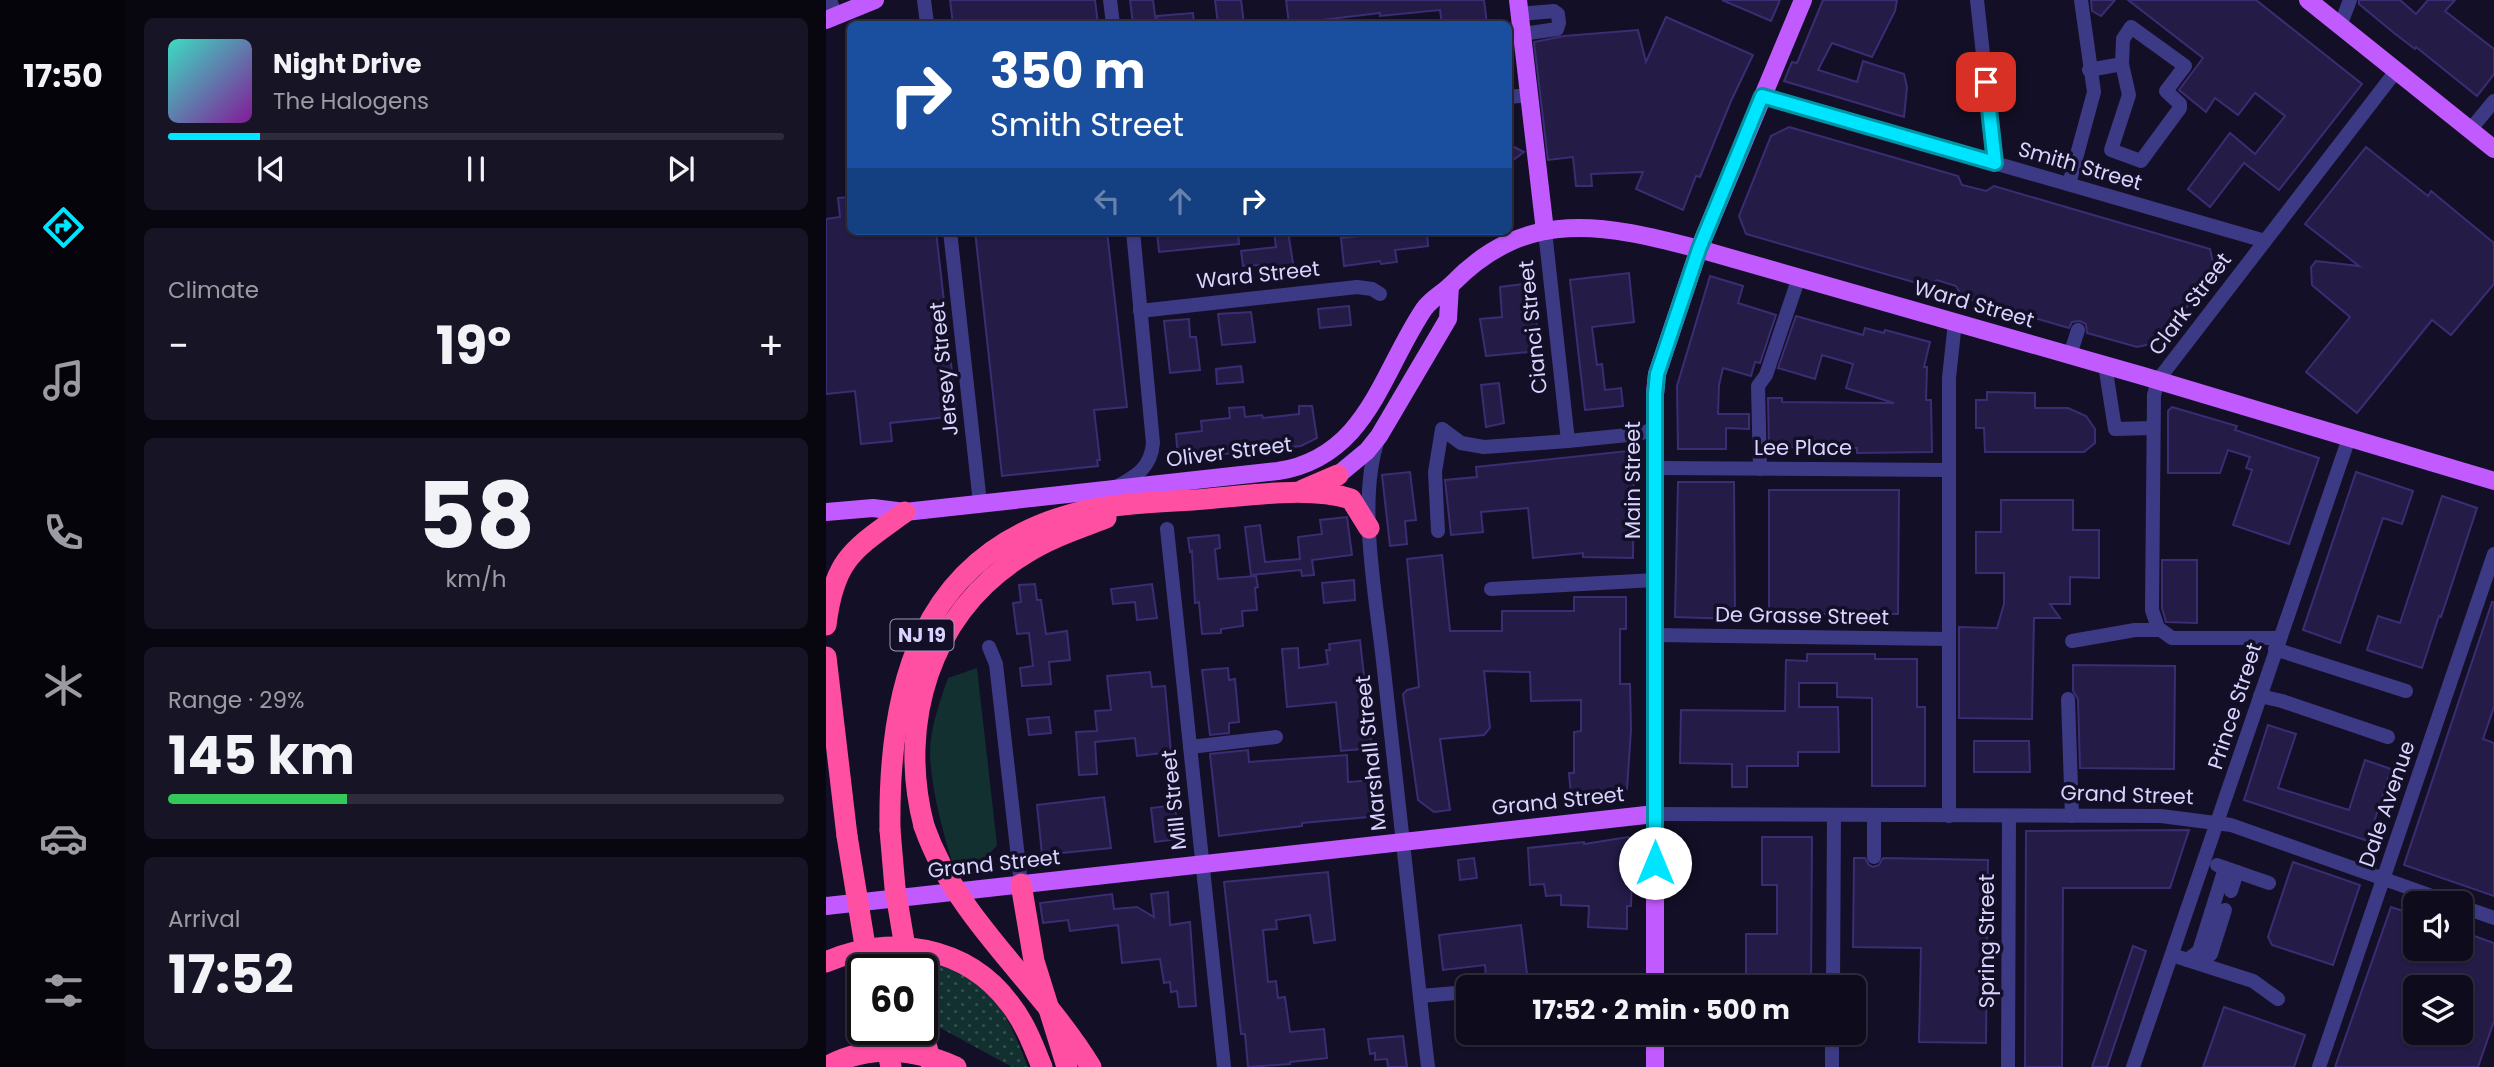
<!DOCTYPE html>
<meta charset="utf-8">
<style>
body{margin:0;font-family:Poppins,sans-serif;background:#171425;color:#f1f3f6;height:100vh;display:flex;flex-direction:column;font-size:26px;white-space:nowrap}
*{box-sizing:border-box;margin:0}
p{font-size:23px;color:#9b9ba3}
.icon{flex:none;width:38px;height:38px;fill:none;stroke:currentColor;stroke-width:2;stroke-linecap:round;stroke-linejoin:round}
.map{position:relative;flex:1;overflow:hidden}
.details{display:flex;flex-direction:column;gap:18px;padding:18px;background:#08060f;width:700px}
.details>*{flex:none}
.guide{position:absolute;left:21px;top:21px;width:665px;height:214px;border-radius:10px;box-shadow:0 2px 5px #0004,0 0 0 2px #2e2b3b;background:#1a4fa0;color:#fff;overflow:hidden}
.tools{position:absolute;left:1577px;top:891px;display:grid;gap:14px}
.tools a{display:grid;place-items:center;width:70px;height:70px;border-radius:10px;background:#0e0b1c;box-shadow:0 2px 5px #0004,0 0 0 2px #2e2b3b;font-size:35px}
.speed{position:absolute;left:21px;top:954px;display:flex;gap:14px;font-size:35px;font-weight:700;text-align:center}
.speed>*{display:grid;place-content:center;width:91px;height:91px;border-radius:50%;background:#0e0b1c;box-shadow:0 2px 5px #0004,0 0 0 2px #2e2b3b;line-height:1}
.speed .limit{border:4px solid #111;border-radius:10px;background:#fff;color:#111}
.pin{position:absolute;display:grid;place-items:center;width:60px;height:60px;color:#fff;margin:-30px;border-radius:14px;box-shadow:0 4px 10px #0006}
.me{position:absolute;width:77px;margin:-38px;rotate:0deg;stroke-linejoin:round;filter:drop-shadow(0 0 5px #0008)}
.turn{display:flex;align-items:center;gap:24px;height:147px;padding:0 28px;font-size:32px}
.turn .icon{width:91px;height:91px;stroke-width:2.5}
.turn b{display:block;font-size:49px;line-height:60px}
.lanes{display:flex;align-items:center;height:66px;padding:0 28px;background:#0003;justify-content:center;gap:35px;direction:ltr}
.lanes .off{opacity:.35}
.big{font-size:52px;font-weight:700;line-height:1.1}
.details .widget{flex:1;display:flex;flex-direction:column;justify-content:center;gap:10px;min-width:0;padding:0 24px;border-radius:10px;background:#171425}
.details .dial{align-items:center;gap:0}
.dial b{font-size:91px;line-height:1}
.song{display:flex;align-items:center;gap:21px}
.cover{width:84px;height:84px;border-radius:10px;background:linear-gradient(135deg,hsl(170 70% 55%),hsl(290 70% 35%))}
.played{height:7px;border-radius:4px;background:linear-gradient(90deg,#00e5ff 15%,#2e2b3b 15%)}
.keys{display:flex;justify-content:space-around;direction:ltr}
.heat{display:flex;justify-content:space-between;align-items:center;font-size:38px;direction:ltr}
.charge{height:10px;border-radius:5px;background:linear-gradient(90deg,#34c759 29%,#2e2b3b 0)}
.trip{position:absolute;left:630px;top:975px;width:410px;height:70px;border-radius:10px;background:#0e0b1c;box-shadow:0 2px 5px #0004,0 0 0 2px #2e2b3b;font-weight:700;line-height:70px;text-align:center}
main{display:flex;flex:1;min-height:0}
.menu{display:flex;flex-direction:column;width:126px;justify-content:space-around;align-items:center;background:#06040b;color:#9b9ba3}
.menu .icon{width:49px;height:49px}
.menu .active{color:#00e5ff}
.menu b{font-size:32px;color:#f1f3f6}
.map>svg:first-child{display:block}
.grass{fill:url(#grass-dots)}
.green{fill:#12302f}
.building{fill:#241b47;stroke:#3b2d73;stroke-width:2;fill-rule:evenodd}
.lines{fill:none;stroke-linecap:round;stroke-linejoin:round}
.minor{stroke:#3d3a85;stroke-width:14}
.major{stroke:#c25bff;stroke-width:18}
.highway{stroke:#ff4fa3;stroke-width:21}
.highway-bridge{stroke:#ff4fa3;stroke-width:21}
.route-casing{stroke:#0095a6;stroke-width:18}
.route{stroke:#00e5ff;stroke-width:12}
.labels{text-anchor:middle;stroke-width:7;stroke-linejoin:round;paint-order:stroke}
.shield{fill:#130f26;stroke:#9e99be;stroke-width:2}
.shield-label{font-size:19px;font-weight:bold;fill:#d9d4ff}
.street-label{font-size:21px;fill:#d9d4ff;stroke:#130f26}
</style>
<main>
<nav class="menu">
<b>17:50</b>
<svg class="icon active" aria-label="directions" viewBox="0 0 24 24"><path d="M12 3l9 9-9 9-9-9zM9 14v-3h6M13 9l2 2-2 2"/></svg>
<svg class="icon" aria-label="music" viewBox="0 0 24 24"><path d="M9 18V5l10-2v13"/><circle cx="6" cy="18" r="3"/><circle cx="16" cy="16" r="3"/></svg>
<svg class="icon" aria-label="phone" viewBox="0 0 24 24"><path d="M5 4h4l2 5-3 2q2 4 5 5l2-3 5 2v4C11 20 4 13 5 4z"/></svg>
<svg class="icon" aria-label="climate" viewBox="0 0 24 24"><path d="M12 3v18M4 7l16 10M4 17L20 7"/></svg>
<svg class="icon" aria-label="car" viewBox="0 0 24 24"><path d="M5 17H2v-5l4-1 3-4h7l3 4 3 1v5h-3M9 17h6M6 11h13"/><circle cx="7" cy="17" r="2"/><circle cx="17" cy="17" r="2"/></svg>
<svg class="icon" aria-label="filters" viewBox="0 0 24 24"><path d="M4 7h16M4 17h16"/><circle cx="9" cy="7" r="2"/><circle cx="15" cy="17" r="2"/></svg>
</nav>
<section class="details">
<div class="widget">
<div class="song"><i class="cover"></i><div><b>Night Drive</b><p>The Halogens</p></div></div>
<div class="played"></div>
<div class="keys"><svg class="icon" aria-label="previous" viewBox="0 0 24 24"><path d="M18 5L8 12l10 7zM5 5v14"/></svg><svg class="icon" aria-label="pause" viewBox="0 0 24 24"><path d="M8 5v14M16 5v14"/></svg><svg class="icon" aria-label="next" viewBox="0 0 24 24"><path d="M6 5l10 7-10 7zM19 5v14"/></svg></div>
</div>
<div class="widget"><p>Climate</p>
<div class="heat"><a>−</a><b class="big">19°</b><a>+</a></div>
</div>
<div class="widget dial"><b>58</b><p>km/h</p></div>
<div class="widget"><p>Range · 29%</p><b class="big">145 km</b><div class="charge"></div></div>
<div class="widget"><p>Arrival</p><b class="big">17:52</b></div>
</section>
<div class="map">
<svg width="1668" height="1067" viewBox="0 0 1668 1067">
<defs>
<pattern id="grass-dots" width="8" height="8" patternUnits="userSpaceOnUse" patternTransform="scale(1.75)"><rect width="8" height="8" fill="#12302f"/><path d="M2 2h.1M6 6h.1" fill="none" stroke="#344d4e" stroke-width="1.8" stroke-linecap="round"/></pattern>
</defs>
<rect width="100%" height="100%" fill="#130f26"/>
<path class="grass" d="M100,958C112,962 125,965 136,971C173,991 187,1030 202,1067H186L109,1025Z"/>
<path class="green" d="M151,668L171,845L159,859L126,862C116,828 105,789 104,753C104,728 114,701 122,678Z"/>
<g class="building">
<path d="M124,0H269L272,24H127Z"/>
<path d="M304,0H327L330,24H307Z"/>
<path d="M389,0H415L418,24H392Z"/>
<path d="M460,0H658L661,24H616L614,10L554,16V13L463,24Z"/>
<path d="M896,0H954L945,21Z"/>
<path d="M997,0H1071L1069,11L1046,57L1006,43L992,70L1031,82L1037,61L1078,74L1081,87L1078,117L958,81L966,62L971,63Z"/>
<path d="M1265,0H1289L1275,16L1266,11Z"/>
<path d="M1302,0H1430L1536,84L1453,190L1418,163L1384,207L1362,189L1404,133L1429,154L1459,116L1429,93L1412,115L1389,98L1380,112L1353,90L1377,58Z"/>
<path d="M1533,0H1574L1590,14L1602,0H1629L1619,11L1668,49V74L1651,96L1590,47L1589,49L1568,33L1533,4Z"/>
<path d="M367,13L368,24H332L331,16Z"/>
<path d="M840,17L927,55L905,101L874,177L870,176L857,210L810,189L817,172L765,174L766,186H750L747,157L722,160L708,42L738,36L812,30L820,62Z"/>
<path d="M963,127L1132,176L1136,185L1160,191L1168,186L1384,249L1389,270L1334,342L1311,347L1261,333L1260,324L1254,321L1246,322L1243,328L1136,297L1130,286L1111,280L1101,286L920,234L913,216L945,136Z"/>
<path d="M682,144L698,152L682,164Z"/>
<path d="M1540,147L1602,196L1605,191L1668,243V284L1625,335L1606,320L1531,413L1480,372L1524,317L1486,285L1485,267L1490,261L1533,266L1479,224Z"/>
<path d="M24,197V231H110L131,416L64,423L66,441L35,444L29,391L0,394V219L14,217L12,198Z"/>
<path d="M149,231H281L301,407L268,410L274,460H271L272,466L176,476Z"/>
<path d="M331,231H412L413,244L333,252Z"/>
<path d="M462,231L468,270L435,275L434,265L417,266L415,251L450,247L448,232Z"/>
<path d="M533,231H601L602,246L569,250L571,262L555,264L554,261L518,266L515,238L533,236Z"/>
<path d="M803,273L808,322L766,327L771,365L776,364L779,390L795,388L797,406L759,410L744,280Z"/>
<path d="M884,276L917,286L912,303L950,315L934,363L929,362L925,376L897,368L893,385L892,414H923V429L900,428V449H852L851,386Z"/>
<path d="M706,283L714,351L660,356L654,319L676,317L674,287Z"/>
<path d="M523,306L525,325L494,328L492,309Z"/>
<path d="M425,312L429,342L396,345L392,314Z"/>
<path d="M970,316L1037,335L1039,328L1058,333L1059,330L1104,342L1098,367H1101L1100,400H1105L1106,452L1031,453V448L943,447L942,398H956V402L1068,403L1020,388L1027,364L996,355L989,379L952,368Z"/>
<path d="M363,319L364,337H370L374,370L344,373L338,321Z"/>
<path d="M415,366L417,382L391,384L390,369Z"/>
<path d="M673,383L678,423L660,427L655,385Z"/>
<path d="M1161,392L1209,393V408H1242L1260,416L1269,429V443L1258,452H1159L1158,428H1150V400H1161Z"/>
<path d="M473,406H486L491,438L475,446L352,459L350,434L376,431L375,421L404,418L403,408L418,407L419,417L436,415L437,418L473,414Z"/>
<path d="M1346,407L1411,426L1409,430L1493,458L1463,544L1407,525L1426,470L1420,468L1424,457L1402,450L1394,473H1342V411Z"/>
<path d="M802,451L808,456L807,558L757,557V553L707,558L702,508L655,512L657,532L625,535L619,480L651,477L650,467Z"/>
<path d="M584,472L590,520L579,521L581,544L564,546L556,475Z"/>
<path d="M1530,472L1587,491L1576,524L1557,518L1514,643L1477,630Z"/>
<path d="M852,482H908L909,619L849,617Z"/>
<path d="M943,490H1073L1072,614H943Z"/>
<path d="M1616,496L1651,508L1615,617L1613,616L1596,668L1541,650L1552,616L1574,623Z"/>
<path d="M1175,500H1247V530H1273V578L1244,577V604H1224L1234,618H1208L1206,719L1133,718V627L1171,628L1178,604V573H1150V532H1175Z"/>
<path d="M521,517L526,555L486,560L488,575L476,576L475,570L425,575L419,527L434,525L439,562L474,559L472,537L496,534L494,520Z"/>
<path d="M393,535L394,548L389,549L392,579L430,576L432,587L429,588L431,610L416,611L417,626L395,629V633L376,634L373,602L369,603L366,551L364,552L362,538Z"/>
<path d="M616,555L624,631H676V611H748V597H800V629H794V684H804L805,730L801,789L745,796L743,773H748V732L755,731V700L705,701L704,672L658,671L664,728L658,735L614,739L624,810L608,812L592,800L577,694L581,690L593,687L581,559Z"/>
<path d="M1336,560H1371V623L1340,622L1336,608Z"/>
<path d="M528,580L529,600L498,603L496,583Z"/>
<path d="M209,584L211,600H215L220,634L241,631L244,660L223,662L225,684L196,686L194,668L207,666L203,633L191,634L187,603L195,602L193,585Z"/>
<path d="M326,584L331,618L311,620L309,602L287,604L285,589Z"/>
<path d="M1666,602H1668V707L1657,739L1668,743V896L1578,865Z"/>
<path d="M534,640L546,748L515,751L510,702L461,707L456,649L472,648L473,668L502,664L500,650H504L503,644Z"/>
<path d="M981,654H1049V659H1091V707H1099V786H1046V698L1011,697V683H973V707H1012L1013,752H972V766H921V787H906V764L854,763L855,710L959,711L960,660L981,661Z"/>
<path d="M1247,665L1349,666L1348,769L1254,768L1252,699L1247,691Z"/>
<path d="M402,668L403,680L409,679L413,722L403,723V733L384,735L376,670Z"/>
<path d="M324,672L326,687L339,686L345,752L311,756L309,738L269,742L271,774L253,775L250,732L271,731L269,711L285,710L281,676Z"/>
<path d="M223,717L225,733L203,735L201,719Z"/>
<path d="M1442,725L1470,734L1452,788L1523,810L1539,760L1565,769L1542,841L1418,800Z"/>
<path d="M1148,741H1203L1204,772H1148Z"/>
<path d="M422,750L423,762L521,755L522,782L550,780L554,816L476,823V826L393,836L384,754Z"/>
<path d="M278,797L285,848L216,855L211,805Z"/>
<path d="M349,805L353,839L329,842L325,808Z"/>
<path d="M1363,830L1344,888H1237L1236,1067H1199L1200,831Z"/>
<path d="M802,837L807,842L805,906H801V929L762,927L763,906L735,905V895L720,896L718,884L704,885L702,848L758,842V844Z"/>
<path d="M936,837H986L985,987H920V934H951V885H936Z"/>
<path d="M648,858L651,878L634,880L632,860Z"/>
<path d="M1028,858H1039L1043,865L1047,867L1053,865L1057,858L1162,860L1160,1043L1093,1042L1095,948L1027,947Z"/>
<path d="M1467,862L1534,885L1507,965L1446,945L1442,937Z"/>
<path d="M502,872L509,940L488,943L484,915L450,920L451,929L437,930L442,982L450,981L452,998L459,997L464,1032L498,1029L501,1058L464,1062V1064L422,1067L419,1034H415L398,882Z"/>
<path d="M342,892L344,925L364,922L370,1006L353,1007L351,991L345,992L344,982L338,983L334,959L296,963L292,925L244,931L242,920L217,923L214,903L286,894L288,909L311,907L328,917L325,894Z"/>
<path d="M1565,907L1589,915V948H1634V931L1668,943V1021L1652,1067H1509ZM1589,987H1634V1032H1589Z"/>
<path d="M695,925L701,974L660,978L659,965L617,970L613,935Z"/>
<path d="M1307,946L1320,951L1281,1067H1266Z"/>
<path d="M1398,1007L1479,1035L1468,1067H1377Z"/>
<path d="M577,1036L581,1067H562L561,1059L549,1060V1053L544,1054L542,1039Z"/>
</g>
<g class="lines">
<g class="minor">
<path d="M4,0L10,16"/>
<path d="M98,0L101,24"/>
<path d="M284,0L287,24"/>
<path d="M1151,0L1169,163"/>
<path d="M694,14L728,11L732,14L733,23L731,29L696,34"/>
<path d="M1514,26L1524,0"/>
<path d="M1263,70L1296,64L1303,95L1285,150L1315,161L1354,108V104L1340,91L1359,66L1305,27L1297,39L1296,64"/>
<path d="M936,96L1439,241"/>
<path d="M682,97L704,95"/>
<path d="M1644,130L1668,101"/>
<path d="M1243,184L1268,92L1255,0"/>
<path d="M124,231L154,503"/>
<path d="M719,231L742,441"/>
<path d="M314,311L531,287L546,289L554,294"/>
<path d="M1244,355L1252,330"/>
<path d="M1279,365L1289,429L1327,428"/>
<path d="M552,440C531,500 550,597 557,661C571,797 586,932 602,1067"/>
<path d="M830,468L1123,470"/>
<path d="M934,469L932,386L940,375L973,277"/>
<path d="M290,487C310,476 325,468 327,443L307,231"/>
<path d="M341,529L398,1067"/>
<path d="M612,531L609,472L616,429L635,443L658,447L742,441L812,434L829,429"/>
<path d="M665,589L829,580"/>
<path d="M829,635L1123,639"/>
<path d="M1453,638H1346L1332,628L1326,610L1328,395L1332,380L1570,71"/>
<path d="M1246,641L1309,630H1333"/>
<path d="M163,647L170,664L195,884"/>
<path d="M1449,649L1580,691"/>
<path d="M1434,696L1456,701L1562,737"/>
<path d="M1242,699L1246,816"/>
<path d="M364,747L450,737"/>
<path d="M829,814L1335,816L1405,825L1626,903"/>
<path d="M1048,815V857"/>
<path d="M1123,816V378L1129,322"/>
<path d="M1391,865L1443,883"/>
<path d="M1405,891L1411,872"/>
<path d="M1634,906L1668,918"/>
<path d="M1346,955L1427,981L1452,999"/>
<path d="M1361,960L1373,951L1399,868"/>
<path d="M1366,960H1378L1385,954L1399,910"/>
<path d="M713,987L791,981"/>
<path d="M1007,987L1008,815"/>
<path d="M594,996L642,992"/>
<path d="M1006,1067V1032"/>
<path d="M1182,1067L1183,816"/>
<path d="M1307,1067L1523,438"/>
<path d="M1493,1067L1668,554"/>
</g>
<g class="major">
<path d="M692,0L719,231"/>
<path d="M1482,0L1668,149"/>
<path d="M0,20L49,0"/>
<path d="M512,475L541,451L553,436L622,319L624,286"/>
<path d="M0,512L47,508L79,512L452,471C541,457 555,373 598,309C605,299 617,293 626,284C701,207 778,224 873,249L1317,376L1668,481"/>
<path d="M0,906L829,814"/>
<path d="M829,987V394L831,374L873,249L977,0"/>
<path d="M829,1032V1067"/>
</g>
<g class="highway">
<path d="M477,490L512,475"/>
<path d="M0,625C8,558 28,549 79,512"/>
<path d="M0,657L21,836"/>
<path d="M98,826C71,723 104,613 197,555C223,538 251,529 280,518"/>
<path d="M64,830C62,689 93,557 246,514C283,504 328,502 367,500C415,497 479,485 525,499L543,528"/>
<path d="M195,884L208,961L241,1067"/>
<path d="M96,1028L106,1067"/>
<path d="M57,1029L65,1067"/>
</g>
<g class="highway-bridge">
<path d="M98,826C131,921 214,983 265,1067"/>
<path d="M64,830L69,888L82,965"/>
<path d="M21,836L43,970"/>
<path d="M0,962C64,933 141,946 184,1004C199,1023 207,1045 216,1067"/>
<path d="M0,1067C42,1044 87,1048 130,1067"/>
</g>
</g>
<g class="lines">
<g class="route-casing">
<path id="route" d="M829,863V394L831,374L873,249L936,96L1169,163L1160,82"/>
</g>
<use href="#route" class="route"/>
</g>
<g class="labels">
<rect class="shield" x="64.5" y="619.5" width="63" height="31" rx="5"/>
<g class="shield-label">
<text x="96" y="642">NJ 19</text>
</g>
<g class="street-label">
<text transform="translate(1254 166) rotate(16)" y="7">Smith Street</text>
<text transform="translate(432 275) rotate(-6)" y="7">Ward Street</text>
<text transform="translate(1148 304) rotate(16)" y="7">Ward Street</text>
<text transform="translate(1364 304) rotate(-53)" y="7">Clark Street</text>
<text transform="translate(707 327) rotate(-96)" y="7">Cianci Street</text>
<text transform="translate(118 369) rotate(-96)" y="7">Jersey Street</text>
<text x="977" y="455">Lee Place</text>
<text transform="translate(403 452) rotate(-7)" y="7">Oliver Street</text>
<text transform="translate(807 480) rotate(-90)" y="7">Main Street</text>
<text transform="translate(976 616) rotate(1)" y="7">De Grasse Street</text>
<text transform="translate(1409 706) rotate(-72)" y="7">Prince Street</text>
<text transform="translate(545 753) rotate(-96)" y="7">Marshall Street</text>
<text transform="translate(1301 795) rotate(2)" y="7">Grand Street</text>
<text transform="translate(348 800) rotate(-96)" y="7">Mill Street</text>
<text transform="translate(732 801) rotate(-6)" y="7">Grand Street</text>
<text transform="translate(1561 804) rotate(-71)" y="7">Dale Avenue</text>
<text transform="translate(168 864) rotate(-6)" y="7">Grand Street</text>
<text transform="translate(1161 941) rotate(-90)" y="7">Spring Street</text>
</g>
</g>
</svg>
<div class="tools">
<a><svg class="icon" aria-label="sound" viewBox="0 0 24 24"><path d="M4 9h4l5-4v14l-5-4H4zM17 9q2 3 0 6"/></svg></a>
<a><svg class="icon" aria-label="layers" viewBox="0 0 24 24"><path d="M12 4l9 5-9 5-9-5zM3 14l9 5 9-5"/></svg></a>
</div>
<div class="speed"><div class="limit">60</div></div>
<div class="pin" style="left:1160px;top:82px;background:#d93025"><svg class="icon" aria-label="arrive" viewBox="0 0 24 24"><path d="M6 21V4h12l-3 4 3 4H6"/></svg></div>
<svg class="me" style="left:829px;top:863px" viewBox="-20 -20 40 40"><circle r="19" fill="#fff"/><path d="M0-13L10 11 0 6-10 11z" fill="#00e5ff"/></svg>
<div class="trip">17:52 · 2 min · 500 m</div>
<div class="guide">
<div class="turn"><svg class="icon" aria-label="right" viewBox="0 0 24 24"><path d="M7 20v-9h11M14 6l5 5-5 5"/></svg><div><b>350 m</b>Smith Street</div></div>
<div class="lanes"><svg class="icon off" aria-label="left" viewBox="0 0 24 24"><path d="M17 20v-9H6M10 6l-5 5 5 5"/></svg><svg class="icon off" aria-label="ahead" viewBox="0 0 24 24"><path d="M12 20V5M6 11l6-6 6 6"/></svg><svg class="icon" aria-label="right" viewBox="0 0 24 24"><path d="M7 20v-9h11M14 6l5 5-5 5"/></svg></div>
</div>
</div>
</main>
